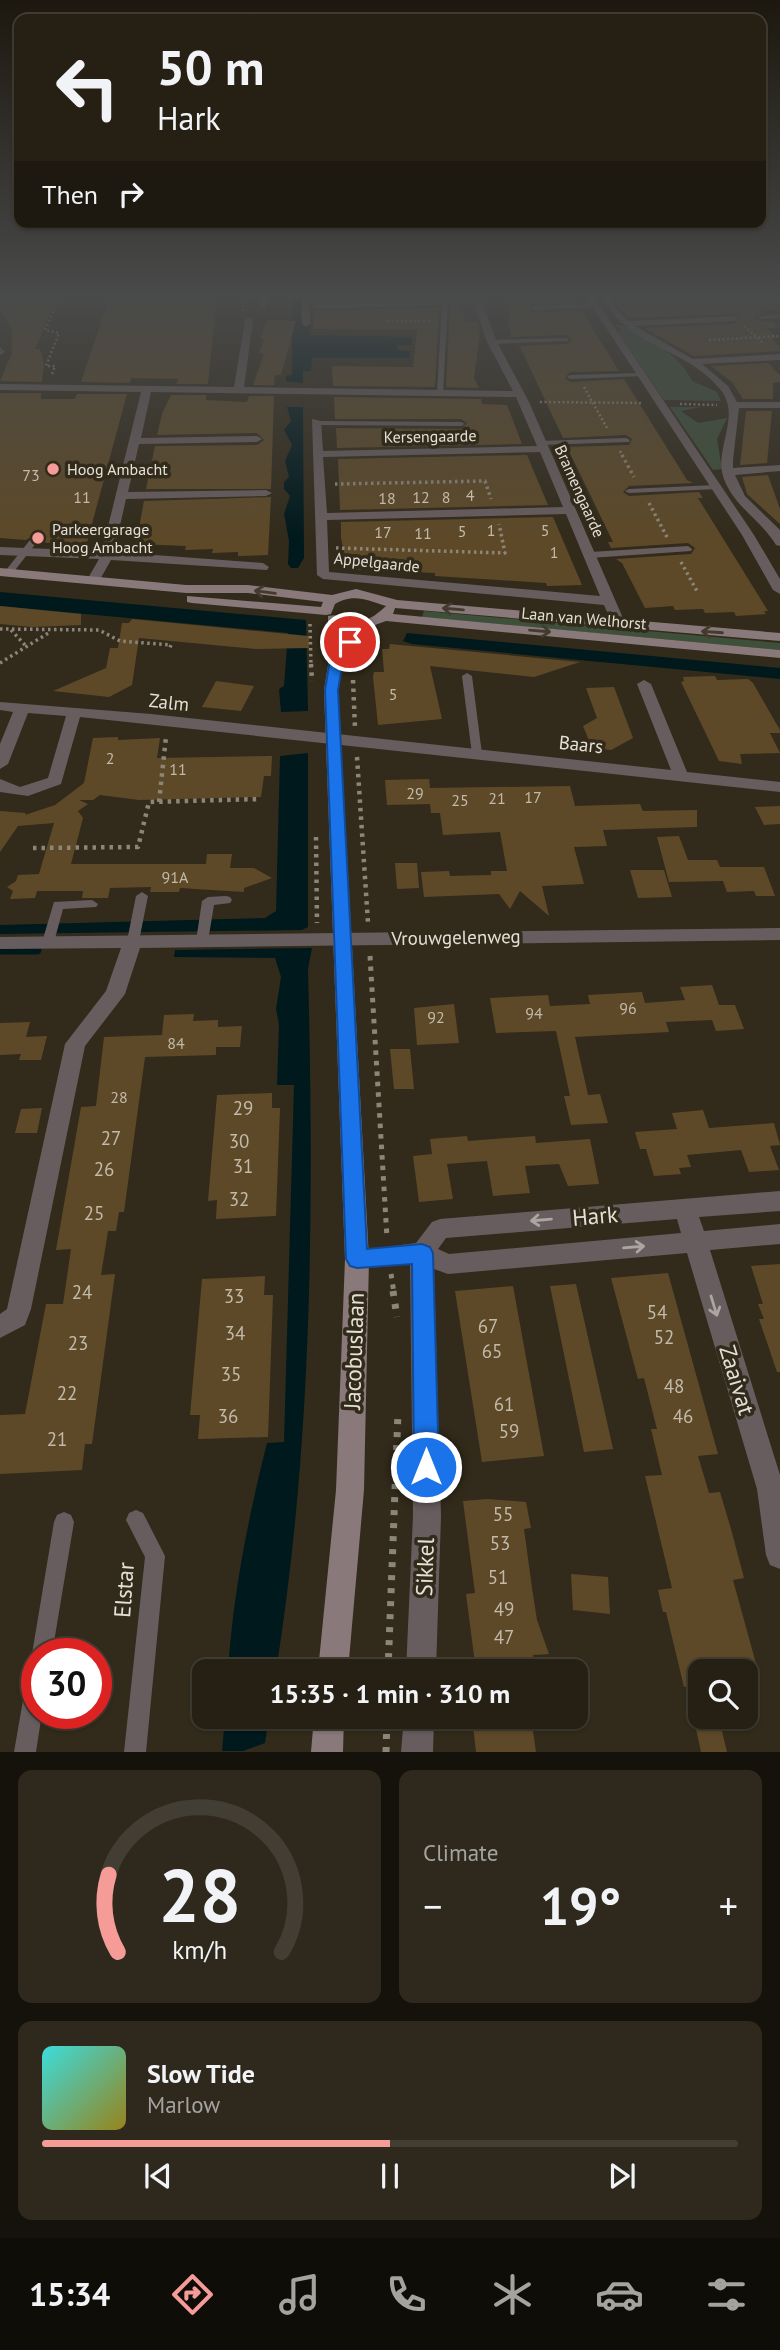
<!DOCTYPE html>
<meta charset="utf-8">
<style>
body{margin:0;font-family:"PT Sans",sans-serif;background:#2e281d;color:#f1f3f6;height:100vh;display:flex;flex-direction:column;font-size:26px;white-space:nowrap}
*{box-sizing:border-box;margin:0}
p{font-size:23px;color:#a4a3a0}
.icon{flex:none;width:38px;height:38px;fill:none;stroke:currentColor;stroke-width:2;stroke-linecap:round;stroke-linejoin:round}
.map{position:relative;height:1752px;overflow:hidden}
.panel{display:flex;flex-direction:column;gap:18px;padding:18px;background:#15120b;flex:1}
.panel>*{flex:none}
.guide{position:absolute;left:14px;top:14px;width:752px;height:214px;border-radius:14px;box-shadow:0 2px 5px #0004,0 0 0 2px #423e34;background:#262014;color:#f1f3f6;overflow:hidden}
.tools{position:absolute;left:688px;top:1659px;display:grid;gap:14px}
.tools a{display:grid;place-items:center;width:70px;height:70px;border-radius:14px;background:#262014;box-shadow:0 2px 5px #0004,0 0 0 2px #423e34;font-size:35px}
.speed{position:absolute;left:21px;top:1638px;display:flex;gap:14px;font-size:35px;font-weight:700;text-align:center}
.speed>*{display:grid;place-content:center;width:91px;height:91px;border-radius:50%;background:#262014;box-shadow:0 2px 5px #0004,0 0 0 2px #423e34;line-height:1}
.speed .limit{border:10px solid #d22;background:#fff;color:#111}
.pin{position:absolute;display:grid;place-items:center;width:60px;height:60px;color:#fff;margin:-30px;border:4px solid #fff;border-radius:50%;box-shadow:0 2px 7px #0007}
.me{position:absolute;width:77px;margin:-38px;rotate:0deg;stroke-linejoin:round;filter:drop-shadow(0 0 5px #0008)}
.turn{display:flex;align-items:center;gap:24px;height:147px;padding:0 28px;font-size:32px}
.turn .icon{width:91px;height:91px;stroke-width:2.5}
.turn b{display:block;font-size:49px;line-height:60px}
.then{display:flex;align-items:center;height:66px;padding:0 28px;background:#0003;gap:14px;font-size:26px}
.big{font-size:52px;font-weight:600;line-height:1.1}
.panel .tile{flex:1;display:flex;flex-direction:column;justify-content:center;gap:10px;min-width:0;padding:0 24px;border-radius:14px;background:#2e281d}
.panel .dial{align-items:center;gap:0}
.dial svg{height:182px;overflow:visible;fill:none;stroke:#423e34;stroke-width:7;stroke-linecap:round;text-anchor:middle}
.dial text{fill:#f1f3f6;stroke:none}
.song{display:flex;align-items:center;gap:21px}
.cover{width:84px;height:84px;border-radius:10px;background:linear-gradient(135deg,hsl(180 70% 55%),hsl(50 70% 35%))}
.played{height:7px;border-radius:4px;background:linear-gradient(90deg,#f59b98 50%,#423e34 50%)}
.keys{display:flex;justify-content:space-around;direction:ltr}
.heat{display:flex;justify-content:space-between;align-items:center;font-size:38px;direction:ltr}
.panel .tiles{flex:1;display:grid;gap:18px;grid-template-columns:1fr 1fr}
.tile:last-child{grid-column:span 2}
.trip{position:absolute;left:192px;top:1659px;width:396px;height:70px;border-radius:14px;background:#262014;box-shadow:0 2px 5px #0004,0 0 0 2px #423e34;font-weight:600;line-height:70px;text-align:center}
.dock{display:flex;height:112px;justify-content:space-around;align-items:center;background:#0f0d08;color:#a4a3a0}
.dock .icon{width:49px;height:49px}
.dock .on{color:#f59b98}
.dock b{font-size:32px;color:#f1f3f6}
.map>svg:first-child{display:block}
.green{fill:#3e503a}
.water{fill:#00191d}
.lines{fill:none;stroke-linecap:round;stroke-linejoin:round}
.stream{stroke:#00191d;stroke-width:9}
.building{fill:#5d4928}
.path-far4{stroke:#8c8679;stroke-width:2.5;stroke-dasharray:2 2.5;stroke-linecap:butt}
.path-far3{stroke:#8c8679;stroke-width:3.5;stroke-dasharray:2.5 3.5;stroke-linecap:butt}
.path-far2{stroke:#8c8679;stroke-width:4.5;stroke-dasharray:3.5 5;stroke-linecap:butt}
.path-far1{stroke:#8c8679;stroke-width:5;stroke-dasharray:4.5 6;stroke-linecap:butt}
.path{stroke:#8c8679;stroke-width:7;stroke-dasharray:5 8;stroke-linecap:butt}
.lane{fill:#685d5e;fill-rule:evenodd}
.street{fill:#685d5e;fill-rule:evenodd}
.secondary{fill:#89797a;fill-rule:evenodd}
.oneway{stroke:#433b2e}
.oneway2{stroke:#aca5a0}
.route{fill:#1a73e8;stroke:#114b97;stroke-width:2}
.poi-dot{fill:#f59b98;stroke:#322b1b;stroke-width:2.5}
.labels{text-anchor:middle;stroke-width:7;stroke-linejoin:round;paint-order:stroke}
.far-street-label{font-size:16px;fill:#e4e0d6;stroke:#322b1b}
.far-poi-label{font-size:16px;fill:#e4e0d6;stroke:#322b1b;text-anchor:start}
.number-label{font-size:16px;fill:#c2baaa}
.street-label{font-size:19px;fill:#e4e0d6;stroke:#322b1b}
.near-number-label{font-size:19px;fill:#c2baaa}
.near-street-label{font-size:23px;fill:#e4e0d6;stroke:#322b1b}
</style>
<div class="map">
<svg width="780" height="1752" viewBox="0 0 780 1752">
<rect width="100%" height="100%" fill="#322b1b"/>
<g class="green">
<path d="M614,325H622C648,340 679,352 692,381L717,392L721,401L664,400L617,331L621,330Z"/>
<path d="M670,407H701L681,411L698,423L727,418L717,439L722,469L713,470Z"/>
<path d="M424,611L780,643V650L422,617Z"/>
</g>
<g class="water">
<path d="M292,294H301V324L311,325L309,335L412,337V345H397V350L410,351L409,358H312L311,371H303V383L286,381V376L292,375Z"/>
<path d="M287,407H303L304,558L298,568H291L288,564L289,541L284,514L290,496L284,489V482L289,477L285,461L292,445L284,430L291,421Z"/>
<path d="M0,592L306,620L308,711L281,712L279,689L284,686L288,633L0,606Z"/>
<path d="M407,633L780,668V679L412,644L403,641Z"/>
<path d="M308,753V927L302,930L0,934V925L265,918L276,911L280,756Z"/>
<path d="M312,948L308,969C314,1204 313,1439 276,1671H228C233,1594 248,1518 267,1443L284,1442L294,1085H277L279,1024L276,1009L281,977L275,958L174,957L175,950Z"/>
<path d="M225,1717H269L265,1743L243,1751H222Z"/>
</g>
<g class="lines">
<path class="stream" d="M0,950H37"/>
</g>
<g class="building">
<path d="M59,294L35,349H40L44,364L42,382L0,381L12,353V330L0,309V295Z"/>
<path d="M148,294L149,301H174L180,294H217L208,384H176L178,379L131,378L130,383L81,382L110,296Z"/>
<path d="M322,294H457L458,297L313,302V297Z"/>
<path d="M506,294H570L575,302L534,303L529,309L534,313L581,310L619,371L570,372L565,378L570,382L624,379L687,480L693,483L629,486L623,492L629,496L699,492L703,498H698L768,611H764L766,614L736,616L734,612L705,613L703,609L675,610L673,606L645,608L622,563L616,559L691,554L695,548L688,543L611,548L608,542H613L567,447L629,445L632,439L626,435L563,438L520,347L515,346L568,344L572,340L566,335L511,337Z"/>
<path d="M612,294H767L780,305V310L760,311L763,314L754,317L760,322L772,321L779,328H766L778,338H771L780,347V351L694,356L644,328L735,324L740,314L629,318L618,307Z"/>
<path d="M450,307H461L466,322H477L480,330L474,378L479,388L446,387Z"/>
<path d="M439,308L435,387L333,386L332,366L413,367L417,330L314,329L313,310Z"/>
<path d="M267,320L296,321L281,375H275L274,385H253L264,354L259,353L264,339H260Z"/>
<path d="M768,363L780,375V382L773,383V399H743L732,382L711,366Z"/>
<path d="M0,393H41V399H75L77,394H127L86,546L39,542L31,537L26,540L0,538Z"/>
<path d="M171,395H206V400L247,402L249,396H274L271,489H146L155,446L257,445L264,440L257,433L157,435L162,414Z"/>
<path d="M334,397L481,399L482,404L507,405L522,444L337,448L336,428L461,429L467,423L461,419H335Z"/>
<path d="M746,411H772L767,463L740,465Z"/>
<path d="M527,455L548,505L340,510L338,459Z"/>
<path d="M768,475L780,509V524L747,494L742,477Z"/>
<path d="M271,497L268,555L238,556V552L212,553L213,549L185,550L186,546L136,544L144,501Z"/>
<path d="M553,517L582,585L547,586L546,583L435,576V573L348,569L341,538V522Z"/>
<path d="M0,606L81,614V625L32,627L0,624Z"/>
<path d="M132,619L309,636V648L256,649L139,638L132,685L109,697L53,691L106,668L110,648H118L122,623H129Z"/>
<path d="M390,644L580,662L534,677L430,666L442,719L378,725L373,677L374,672H384L382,649H389Z"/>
<path d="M715,676L717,680L748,679L753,683L780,730V733H770L780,753L740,754L742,764L719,761L681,682L684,681L683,677Z"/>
<path d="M216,681L254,686L241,711L202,707Z"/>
<path d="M614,687L633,738L611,750L592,748L583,726L597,718L586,688Z"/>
<path d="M118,737V740L160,738L157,758L272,756L271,776H264L261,797L139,800L100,795L93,800H79L88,804L78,811L83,818L71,864H206L207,854H232L230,868H254L272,878L244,888V892L180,888L179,892H150L151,887L110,888L108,898H82L83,891H37L35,898L10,899L13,891L7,887L16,881L18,875L39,874L54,823L18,826L0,852V811L26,813L25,815L55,805L84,783L93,738Z"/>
<path d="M429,779L430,788L570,786L575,806L640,804L643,811L697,810V827L603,830L607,846L574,847L584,884L542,886L549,916L520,891L510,909L499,894L424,897L421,872L449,871L450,876L491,875V871H507L500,832L443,835L440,813H431L430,804L387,805L385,780Z"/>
<path d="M780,806V824L764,825L755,807Z"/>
<path d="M679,836L688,860H717L720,867H764L775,896H756L754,891L727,892L723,881L669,882L657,837Z"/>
<path d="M395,863H417L419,888L397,889Z"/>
<path d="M630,870H664L672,897L638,898Z"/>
<path d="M712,985L719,1005H735L744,1029L716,1031L712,1020L666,1022L669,1032L575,1037L588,1095L600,1094L608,1123L571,1125L564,1096H570L556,1031L496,1033L490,998L548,995L550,1006L590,1004L588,995L642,992L645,1003L685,1000L680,987Z"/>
<path d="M454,1004L459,1043L417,1045L414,1008Z"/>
<path d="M194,1014L193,1021L218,1020V1027L242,1026L240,1047H216V1055L145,1057L124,1212H119L116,1231H108L101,1275L115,1274L92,1444H85L82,1470L0,1474V1415L25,1414L46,1304H63L71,1249L56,1250L81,1107L96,1106L104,1037L162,1035L164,1015Z"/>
<path d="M30,1022L26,1037L47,1036L41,1060H19L21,1054L0,1055V1023Z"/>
<path d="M390,1049H410L414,1089H394Z"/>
<path d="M272,1093V1108H280L276,1216L216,1219L217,1200L208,1201L217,1095Z"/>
<path d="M42,1108L37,1133H15L21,1109Z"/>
<path d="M703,1110L709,1128L774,1123L780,1145L770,1146L779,1170L749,1172L741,1150L687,1155L691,1167L679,1168L681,1174L654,1176L646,1149H640L635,1132L677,1129L672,1113Z"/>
<path d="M467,1136L468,1141L535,1136L536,1143L590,1139L599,1184L568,1186L559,1164L525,1166L530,1193L493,1196L487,1161L447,1164L453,1199L419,1202L413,1156L432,1154L430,1139Z"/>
<path d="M780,1264V1372H777L759,1319H764L758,1304H763L751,1266Z"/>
<path d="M668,1273L718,1454L698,1456L709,1493L720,1492L731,1529L744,1578L733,1580L758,1671H700V1686L684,1687L666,1612H663L658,1590L672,1588L645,1476L662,1475L651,1429H657L644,1378L638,1379L611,1278Z"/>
<path d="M265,1276L264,1295H273L268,1437L198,1439L200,1415H190L202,1279Z"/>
<path d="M576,1284L605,1413L613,1449L584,1452L550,1286Z"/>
<path d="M513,1286L544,1456L482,1462L455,1291Z"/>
<path d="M487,1499L526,1502L531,1528L524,1529L532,1588L537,1620L549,1654L533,1655L536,1671H476L466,1594L475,1593L463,1501Z"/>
<path d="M571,1574L608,1577L610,1614L573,1610Z"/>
<path d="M472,1717H531L536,1752H476Z"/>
<path d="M721,1727L727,1752H701L696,1729Z"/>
</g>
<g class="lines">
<g class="path-far4">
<path d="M663,303L764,298"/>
<path d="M243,311L245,294"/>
<path d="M387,321H430"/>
<path d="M744,326L764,344"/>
<path d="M709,340L780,336"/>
<path d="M52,374L55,366H46L59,333L45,330L62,294"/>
<path d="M584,387L607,428"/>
<path d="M540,402L643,403"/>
<path d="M680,404L717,405"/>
<path d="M620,451L623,457"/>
</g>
<g class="path-far3">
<path d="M622,455L634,477"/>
<path d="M335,484L485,481L491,499"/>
<path d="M649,503L668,539"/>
<path d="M336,548L505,553L499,524"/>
<path d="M681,562L698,593"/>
<path d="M310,624L311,666"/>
<path d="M0,629L99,630L120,641L171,645L169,650"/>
<path d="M11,630L25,645"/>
<path d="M356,658L369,640"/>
<path d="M0,663L50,632"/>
</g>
<g class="path-far2">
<path d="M311,664L312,681"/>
<path d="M353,680L355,728"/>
<path d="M357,757L368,923"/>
<path d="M159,802L166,737"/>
<path d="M316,837L317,923"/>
<path d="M33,848L138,847L149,802L261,799"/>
</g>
<g class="path-far1">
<path d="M370,956L387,1238"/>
<path d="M391,1274L394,1293"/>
</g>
<g class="path">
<path d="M393,1291L397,1317"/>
<path d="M388,1671L398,1413"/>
<path d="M386,1752L387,1717"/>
</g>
<g class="lane">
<path d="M261,294H267L266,309L261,308Z"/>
<path d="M445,301L448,303L443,393L440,395L437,393L442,303Z"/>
<path d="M595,304L597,307L534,310L531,308L534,306Z"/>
<path d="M780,314V318L760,319L757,317Z"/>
<path d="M566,338L569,340L568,341L492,344L489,342L492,340Z"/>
<path d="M641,373L643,374V376L570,379L567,377L570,375Z"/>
<path d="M314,421L461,422L465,424L461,426L317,425H314Z"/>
<path d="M626,438L630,440L629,442L540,445L536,443L540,441Z"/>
<path d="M715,485H718V489L629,493L625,491L629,489Z"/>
<path d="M30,540L37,542L12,574H6V570Z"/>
<path d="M688,546L692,549L691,551L590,558L586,555L590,552Z"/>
<path d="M467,673L472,676L482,754L477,757L472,754L462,676Z"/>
<path d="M142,892L148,896L139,941L133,945L127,941L136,896Z"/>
<path d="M226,896L230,897L232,900L230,903L214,905L208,941L207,944H197L196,941L202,901L208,897Z"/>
<path d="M92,900L98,904L96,907L63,909L54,942L53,945H43L42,942L54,902Z"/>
<path d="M136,1510L143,1513L165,1556L146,1752H124L145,1557L126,1520L129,1513Z"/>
<path d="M64,1512L71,1515L74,1522L52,1654H37V1662L32,1654L54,1522L57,1515Z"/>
<path d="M37,1673V1713H42L36,1752H14L26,1683L30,1676Z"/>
</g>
<g class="street">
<path d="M302,294H310V324L306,327L302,324Z"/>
<path d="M471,294H479L497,342L529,402L626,625L624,628H614L604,605L323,579L317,575L312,419L321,421L323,451L537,446L516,397L151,392L141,438L257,436L262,439L257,442L139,444L128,492L266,490L272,493L266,496L126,499L114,552L263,563L269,567L267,570L111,560L98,583L93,584L87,580L99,559L0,555V547L102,551L141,392L0,390V384L234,387L245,320L249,317L253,320L244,387L513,391L487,342L474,304L316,309L312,306L316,303L472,299ZM540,452L563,507L327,513L323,457ZM566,514L600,596L329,572L327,520Z"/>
<path d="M584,294H592L754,535L780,579V594L773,590L742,535Z"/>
<path d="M600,294H608L616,309L628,321L738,316L735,321L635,326L693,359L780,354V360L702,364L728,386L737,402H780V408H739L733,460V468L780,465V471L735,475L745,496L780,530V546L776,545C761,519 729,504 722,472C717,444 741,414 720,389C686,347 627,348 600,294Z"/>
<path d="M770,294H779L780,302Z"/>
<path d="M0,347L5,352L0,355Z"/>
<path d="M644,680L651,684L687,772L780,782V792L80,717L61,784L28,796L0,792V779L20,787L48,778L66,716L28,713L8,764L0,769V744L13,712L0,710V702L151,714L671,770L637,684Z"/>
<path d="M780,928V940L140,948L125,994L85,1046L31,1309L25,1325L0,1338V1314L7,1309L65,1044L106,991L121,948L0,949V937Z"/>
<path d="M780,1191V1211L699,1217L704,1231L780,1224V1244L710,1250L780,1475V1569L770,1565L766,1555L757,1489L687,1253L448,1274L434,1269L441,1516L436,1671H406L413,1516L410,1264L357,1269L349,1266L345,1259L349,1252L416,1243L432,1222L440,1219ZM677,1219L681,1233L449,1254L438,1249L446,1238Z"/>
<path d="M404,1717H434L433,1752H401Z"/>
</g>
<g class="secondary">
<path d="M0,568L186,585H248L332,595L356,589L397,600L780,633V641L395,608L393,614L780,650V658L386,621L364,629L348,628L341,640L344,653L338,690L369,1259L364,1490L348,1671H318L336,1490L345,1259L324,690L330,653L327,640L336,625L328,622V616C356,611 355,635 386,606C367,600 354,593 335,604L331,614L326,615L192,603L187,602V596L321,607L323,602L248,593H186L0,576Z"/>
<path d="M314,1717H344L343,1752H311Z"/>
</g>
</g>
<defs><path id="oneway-shaft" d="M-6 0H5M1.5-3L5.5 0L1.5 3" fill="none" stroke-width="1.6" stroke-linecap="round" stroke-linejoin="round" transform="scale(1.75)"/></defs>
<g class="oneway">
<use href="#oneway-shaft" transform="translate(265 592) rotate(-173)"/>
<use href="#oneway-shaft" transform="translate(453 609) rotate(-175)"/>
<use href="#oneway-shaft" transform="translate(540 631) rotate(5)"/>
<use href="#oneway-shaft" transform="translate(712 632) rotate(-176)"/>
</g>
<g class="oneway2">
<use href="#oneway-shaft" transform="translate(541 1220) rotate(175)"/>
<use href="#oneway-shaft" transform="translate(634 1247) rotate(-5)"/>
<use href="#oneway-shaft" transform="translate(714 1306) rotate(73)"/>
</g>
<linearGradient id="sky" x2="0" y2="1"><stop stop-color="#1c180f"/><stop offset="0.55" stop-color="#494a4a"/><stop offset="1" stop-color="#494a4a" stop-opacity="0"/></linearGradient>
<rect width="780" height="539" fill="url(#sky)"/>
<path class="route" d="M345,640L356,642L344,655L338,690L367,1249L422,1244L430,1247L433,1253L439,1467L435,1475L426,1479L418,1475L414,1467L412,1264L357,1268L350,1266L346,1259L325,690L331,653Z"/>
<g class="poi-dot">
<circle cx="53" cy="469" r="7"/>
<circle cx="38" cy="538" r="7"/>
</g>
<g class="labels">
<g class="far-street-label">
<text transform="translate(430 436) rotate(-1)" y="6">Kersengaarde</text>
<text transform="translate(580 491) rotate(66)" y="6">Bramengaarde</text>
<text transform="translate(377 562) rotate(6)" y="6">Appelgaarde</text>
<text transform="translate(584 618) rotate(5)" y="6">Laan van Welhorst</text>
</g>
<g class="far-poi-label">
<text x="67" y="475">Hoog Ambacht</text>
<text x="52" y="535">Parkeergarage<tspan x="52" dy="18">Hoog Ambacht</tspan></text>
</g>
<g class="number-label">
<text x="31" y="481">73</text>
<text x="470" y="501">4</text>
<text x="82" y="503">11</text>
<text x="421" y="503">12</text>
<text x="446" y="503">8</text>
<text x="387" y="504">18</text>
<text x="491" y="536">1</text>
<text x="545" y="536">5</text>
<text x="462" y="537">5</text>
<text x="383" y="538">17</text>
<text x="423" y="539">11</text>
<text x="554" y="558">1</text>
<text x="393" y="700">5</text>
<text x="110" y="764">2</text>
<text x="178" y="775">11</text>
<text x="415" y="799">29</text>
<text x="533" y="803">17</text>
<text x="497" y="804">21</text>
<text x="460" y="806">25</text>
<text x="175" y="883">91A</text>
<text x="628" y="1014">96</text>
<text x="534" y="1019">94</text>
<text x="436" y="1023">92</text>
<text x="176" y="1049">84</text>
<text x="119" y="1103">28</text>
</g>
<g class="street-label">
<text transform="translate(169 702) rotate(6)" y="7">Zalm</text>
<text transform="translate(581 744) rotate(6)" y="7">Baars</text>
<text transform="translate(456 937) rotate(-1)" y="7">Vrouwgelenweg</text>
</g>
<g class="near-number-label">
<text x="243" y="1115">29</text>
<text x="111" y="1145">27</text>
<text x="239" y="1148">30</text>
<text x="243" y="1173">31</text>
<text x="104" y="1176">26</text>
<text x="239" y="1206">32</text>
<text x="94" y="1220">25</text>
<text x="82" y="1299">24</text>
<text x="234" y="1303">33</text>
<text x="657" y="1319">54</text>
<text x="488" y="1333">67</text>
<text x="235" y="1340">34</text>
<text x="664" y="1344">52</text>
<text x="78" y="1350">23</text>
<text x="492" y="1358">65</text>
<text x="231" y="1381">35</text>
<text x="674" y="1393">48</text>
<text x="67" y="1400">22</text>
<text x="504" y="1411">61</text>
<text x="228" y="1423">36</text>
<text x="683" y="1423">46</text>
<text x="509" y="1438">59</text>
<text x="57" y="1446">21</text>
<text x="503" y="1521">55</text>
<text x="500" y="1550">53</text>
<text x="498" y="1584">51</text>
<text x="504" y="1616">49</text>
<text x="504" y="1644">47</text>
</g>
<g class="near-street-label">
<text transform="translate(595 1216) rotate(-5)" y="8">Hark</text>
<text transform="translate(354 1351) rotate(-88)" y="8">Jacobuslaan</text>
<text transform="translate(737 1380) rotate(73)" y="8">Zaaivat</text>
<text transform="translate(425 1567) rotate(-88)" y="8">Sikkel</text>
<text transform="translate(124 1590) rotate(-86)" y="8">Elstar</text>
</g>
</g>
</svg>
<div class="tools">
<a><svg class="icon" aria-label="search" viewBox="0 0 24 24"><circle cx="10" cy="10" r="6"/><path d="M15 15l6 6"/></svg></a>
</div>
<div class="speed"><div class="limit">30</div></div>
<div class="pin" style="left:350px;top:642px;background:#d93025"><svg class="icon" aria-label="arrive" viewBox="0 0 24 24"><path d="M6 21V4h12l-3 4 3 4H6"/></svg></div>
<svg class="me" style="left:426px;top:1467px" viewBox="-20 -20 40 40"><circle r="17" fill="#1a73e8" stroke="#fff" stroke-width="3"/><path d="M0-11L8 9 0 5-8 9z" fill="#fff"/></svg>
<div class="trip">15:35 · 1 min · 310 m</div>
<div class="guide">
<div class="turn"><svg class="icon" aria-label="left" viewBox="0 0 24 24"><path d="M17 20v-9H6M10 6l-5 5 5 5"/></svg><div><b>50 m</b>Hark</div></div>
<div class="then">Then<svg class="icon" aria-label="right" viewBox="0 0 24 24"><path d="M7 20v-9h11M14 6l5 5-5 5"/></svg></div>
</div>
</div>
<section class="panel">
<div class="tiles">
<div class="tile dial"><svg viewBox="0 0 100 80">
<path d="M14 69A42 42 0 1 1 86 69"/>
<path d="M14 69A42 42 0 0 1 10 35" stroke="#f59b98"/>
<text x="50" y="56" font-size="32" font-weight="700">28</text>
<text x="50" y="72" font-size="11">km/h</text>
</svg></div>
<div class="tile"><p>Climate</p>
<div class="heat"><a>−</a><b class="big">19°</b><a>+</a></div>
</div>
<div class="tile">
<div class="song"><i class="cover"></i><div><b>Slow Tide</b><p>Marlow</p></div></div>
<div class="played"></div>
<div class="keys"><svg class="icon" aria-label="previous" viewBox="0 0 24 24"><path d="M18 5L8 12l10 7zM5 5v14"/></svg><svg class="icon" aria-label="pause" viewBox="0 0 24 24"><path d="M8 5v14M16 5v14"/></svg><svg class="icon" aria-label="next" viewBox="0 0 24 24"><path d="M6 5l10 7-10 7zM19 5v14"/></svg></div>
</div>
</div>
</section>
<nav class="dock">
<b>15:34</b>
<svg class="icon on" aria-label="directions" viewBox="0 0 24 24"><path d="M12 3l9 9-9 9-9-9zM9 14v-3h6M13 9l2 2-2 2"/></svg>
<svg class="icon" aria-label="music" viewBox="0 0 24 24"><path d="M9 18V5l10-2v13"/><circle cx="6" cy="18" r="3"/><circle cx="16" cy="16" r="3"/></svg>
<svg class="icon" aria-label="phone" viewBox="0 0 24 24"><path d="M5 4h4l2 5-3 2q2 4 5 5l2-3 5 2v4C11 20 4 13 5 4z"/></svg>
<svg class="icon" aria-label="climate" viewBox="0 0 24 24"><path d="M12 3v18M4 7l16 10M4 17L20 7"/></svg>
<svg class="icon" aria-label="car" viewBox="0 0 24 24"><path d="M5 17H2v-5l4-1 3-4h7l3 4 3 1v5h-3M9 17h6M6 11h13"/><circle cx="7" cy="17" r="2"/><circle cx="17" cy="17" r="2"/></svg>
<svg class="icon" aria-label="filters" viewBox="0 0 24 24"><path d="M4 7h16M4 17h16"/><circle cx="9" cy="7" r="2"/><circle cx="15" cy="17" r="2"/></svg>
</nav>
